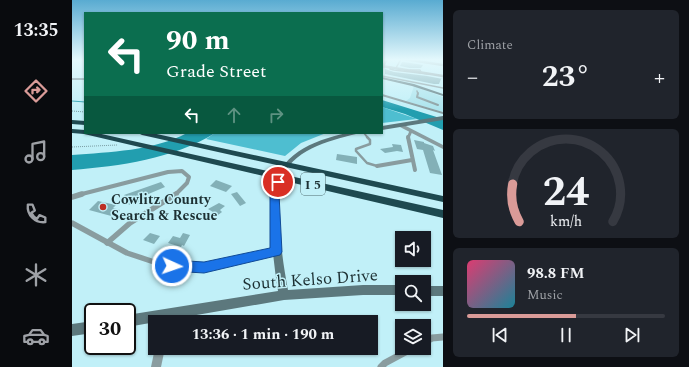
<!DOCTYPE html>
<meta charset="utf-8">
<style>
body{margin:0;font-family:Spectral,serif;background:#20242c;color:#f1f3f6;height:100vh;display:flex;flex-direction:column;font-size:15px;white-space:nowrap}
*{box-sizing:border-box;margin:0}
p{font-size:13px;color:#9ea1a6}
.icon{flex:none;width:22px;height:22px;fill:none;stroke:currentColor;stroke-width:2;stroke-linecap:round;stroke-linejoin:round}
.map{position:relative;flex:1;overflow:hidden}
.side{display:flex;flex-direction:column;gap:10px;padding:10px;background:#0d0f14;width:246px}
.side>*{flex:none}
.top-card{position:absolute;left:12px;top:12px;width:299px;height:122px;border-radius:0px;box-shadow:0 1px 3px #0004;background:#0b6e4f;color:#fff;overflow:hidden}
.fabs{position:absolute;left:323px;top:231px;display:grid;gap:8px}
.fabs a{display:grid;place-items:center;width:36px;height:36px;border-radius:0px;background:#171b24;box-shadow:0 1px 3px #0004;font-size:20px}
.speed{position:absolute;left:12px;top:303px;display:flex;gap:8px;font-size:20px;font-weight:700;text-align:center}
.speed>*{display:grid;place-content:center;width:52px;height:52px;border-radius:50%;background:#171b24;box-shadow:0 1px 3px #0004;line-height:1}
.speed .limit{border:2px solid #111;border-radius:6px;background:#fff;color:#111}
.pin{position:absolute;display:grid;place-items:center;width:34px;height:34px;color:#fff;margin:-17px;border:2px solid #fff;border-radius:50%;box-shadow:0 1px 4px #0007}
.me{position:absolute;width:44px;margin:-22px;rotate:93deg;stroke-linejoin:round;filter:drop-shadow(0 0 3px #0008)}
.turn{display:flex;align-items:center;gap:14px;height:84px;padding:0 16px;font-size:18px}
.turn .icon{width:52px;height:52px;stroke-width:2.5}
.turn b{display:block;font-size:28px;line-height:34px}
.lanes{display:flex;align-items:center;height:38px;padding:0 16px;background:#0003;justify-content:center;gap:20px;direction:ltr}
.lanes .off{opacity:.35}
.big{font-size:30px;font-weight:700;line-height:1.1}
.side .tile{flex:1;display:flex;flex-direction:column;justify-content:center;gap:6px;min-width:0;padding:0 14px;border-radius:6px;background:#20242c}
.side .dial{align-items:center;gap:0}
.dial svg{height:104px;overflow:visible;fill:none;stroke:#363941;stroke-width:7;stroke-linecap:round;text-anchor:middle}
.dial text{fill:#f1f3f6;stroke:none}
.song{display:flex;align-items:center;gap:12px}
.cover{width:48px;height:48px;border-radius:6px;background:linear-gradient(135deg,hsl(340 70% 55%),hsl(190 70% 35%))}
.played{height:4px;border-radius:2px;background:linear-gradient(90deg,#da9b98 55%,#363941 55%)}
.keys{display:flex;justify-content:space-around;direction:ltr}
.heat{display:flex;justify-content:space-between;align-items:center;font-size:22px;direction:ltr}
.trip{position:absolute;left:76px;top:315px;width:230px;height:40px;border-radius:0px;background:#171b24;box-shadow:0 1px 3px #0004;font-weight:700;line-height:40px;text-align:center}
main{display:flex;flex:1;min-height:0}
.tab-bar{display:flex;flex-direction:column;width:72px;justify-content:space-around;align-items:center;background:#090b0e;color:#9ea1a6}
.tab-bar .icon{width:28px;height:28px}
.tab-bar .active{color:#da9b98}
.tab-bar b{font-size:18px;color:#f1f3f6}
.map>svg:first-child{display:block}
.built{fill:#ace4ed}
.forest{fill:#4ebed0}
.water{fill:#229eaf}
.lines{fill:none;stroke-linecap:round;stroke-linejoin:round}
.stream{stroke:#229eaf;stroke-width:1}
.building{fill:#83b0b7}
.path{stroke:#7a9da3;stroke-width:1;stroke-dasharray:1 1;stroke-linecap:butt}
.service-far2{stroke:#899c9f;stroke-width:1.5}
.service-far1{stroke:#899c9f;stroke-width:2}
.service{stroke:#899c9f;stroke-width:2.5}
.minor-far4{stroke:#899c9f;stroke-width:2.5}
.minor-far3{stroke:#899c9f;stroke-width:3}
.minor-far2{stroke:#899c9f;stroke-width:4}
.minor-far1{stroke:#899c9f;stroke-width:5.5}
.minor{stroke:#899c9f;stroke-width:7}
.tertiary{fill:#899c9f;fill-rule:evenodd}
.secondary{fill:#5c787d;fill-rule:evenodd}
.motorway{fill:#1e4950;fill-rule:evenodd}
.route{fill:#1a73e8;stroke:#114b97}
.poi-dot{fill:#bd2f24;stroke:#c1f0f8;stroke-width:1.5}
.labels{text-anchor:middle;stroke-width:3;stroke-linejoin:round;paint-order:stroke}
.shield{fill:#c1f0f8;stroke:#4e6a6e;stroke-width:1}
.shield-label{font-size:13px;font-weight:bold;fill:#1d3033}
.poi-label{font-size:14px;font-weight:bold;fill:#1d3033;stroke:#c1f0f8;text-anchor:start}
.near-street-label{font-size:17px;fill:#1d3033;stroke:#c1f0f8}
</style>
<main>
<nav class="tab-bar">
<b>13:35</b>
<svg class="icon active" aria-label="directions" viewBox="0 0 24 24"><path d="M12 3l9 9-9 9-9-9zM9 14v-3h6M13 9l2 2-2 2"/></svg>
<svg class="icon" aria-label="music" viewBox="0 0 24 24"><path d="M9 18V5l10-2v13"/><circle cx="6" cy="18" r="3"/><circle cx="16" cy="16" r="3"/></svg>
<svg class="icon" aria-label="phone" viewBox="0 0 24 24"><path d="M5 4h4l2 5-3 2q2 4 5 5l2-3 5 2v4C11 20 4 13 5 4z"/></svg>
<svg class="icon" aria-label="climate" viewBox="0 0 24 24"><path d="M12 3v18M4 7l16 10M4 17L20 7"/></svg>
<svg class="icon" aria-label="car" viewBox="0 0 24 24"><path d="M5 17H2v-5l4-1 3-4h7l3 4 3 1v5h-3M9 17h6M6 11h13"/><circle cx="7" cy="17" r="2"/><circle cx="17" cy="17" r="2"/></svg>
</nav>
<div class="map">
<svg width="371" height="367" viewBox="0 0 371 367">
<rect width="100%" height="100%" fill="#c1f0f8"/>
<path class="built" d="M342,86L371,97V112L334,101L338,98Z"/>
<g class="forest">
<path d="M310,107L345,119L310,123Z"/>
<path d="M143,133H254L229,143L213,156L134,139Z"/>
</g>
<g class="water">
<path d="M310,100L371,119V130L333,114L310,107Z"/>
<path d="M115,133H143C101,159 48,166 0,170V155C38,152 81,151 115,133Z"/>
</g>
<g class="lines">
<path class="stream" d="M0,101L13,102"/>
</g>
<g class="building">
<path d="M330,62H332L351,65L349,68H338L328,66Z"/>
<path d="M313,69L322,72L355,76L371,79H369L367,84H362L313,74Z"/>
<path d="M342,140L352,142V143L361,146L363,151L361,150L370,175L358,173L351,150L345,149Z"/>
<path d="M320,144L329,145L331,152L325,151L313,153L308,149L321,147Z"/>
<path d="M265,154L285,157V164L264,160Z"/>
<path d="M144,180L160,186L154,192L138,186Z"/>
<path d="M89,182L93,187L67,198L69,201L57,205L52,195Z"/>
<path d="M165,192L174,203L168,206L159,194Z"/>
<path d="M26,201L44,205L41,208L48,210L43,217L17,210Z"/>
<path d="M147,203L153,206L148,210L150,212L146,215L136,209Z"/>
<path d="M78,233L88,236L82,244L71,240Z"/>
<path d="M111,233L118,235L112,246L110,245L109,247L96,243L101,236L108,238Z"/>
</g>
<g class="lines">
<g class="path">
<path d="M0,111L13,112"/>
<path d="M0,147L45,145"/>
</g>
<g class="service-far2">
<path d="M319,67L318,69L322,70L356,74"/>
<path d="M324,68L329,59"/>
<path d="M338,70H348L349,72"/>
<path d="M310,76L371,88"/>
<path d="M345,91L346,94"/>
</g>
<g class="service-far1">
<path d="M346,93L345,97L366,105"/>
<path d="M310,95L371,113"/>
<path d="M292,133L296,138"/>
</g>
<path class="service" d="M295,137L298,140V144L284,149V151L295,163L305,166"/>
<g class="minor-far4">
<path d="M332,59L371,65"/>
<path d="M310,66L371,76"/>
<path d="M310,68L315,59"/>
</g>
<path class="minor-far3" d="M336,138L339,131"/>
<g class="minor-far2">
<path d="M336,137L343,170"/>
<path d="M305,166L340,160"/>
<path d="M6,195L96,172L110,171L117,177L115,183L103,195"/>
</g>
<g class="minor-far1">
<path d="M0,197L10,194"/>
<path d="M0,223L55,253L91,265L132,267L204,251"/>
<path d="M35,243L58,223L104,194"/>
</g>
<g class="minor">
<path d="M352,342L360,338L371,337"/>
<path d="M309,367L313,363L341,348"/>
</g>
<g class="tertiary">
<path d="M326,124H330L371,145V149L326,126Z"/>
<path d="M83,348H93L89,367H79Z"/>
</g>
<g class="secondary">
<path d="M310,77L342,84L371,94V96L340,86L310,79Z"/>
<rect x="0" y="78" width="13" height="2"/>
<path d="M371,116V120L310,130V126Z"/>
<path d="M275,133H285L284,134C256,141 219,150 209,181C206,192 207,203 207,214C208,240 211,264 216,290L291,285H330V295H291L212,300L55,327V315L206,291C202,266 199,241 199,215C199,208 198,201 199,194C207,154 239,141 275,133Z"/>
<rect x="352" y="286" width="19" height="10"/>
<path d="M21,321V333L0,336V324Z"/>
</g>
<g class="motorway">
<path d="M0,120L13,121V125L0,124Z"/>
<path d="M0,129L13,130V133H25L371,210V218L12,134L0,133Z"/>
<path d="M66,133H80L371,196V202L70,135Z"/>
</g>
</g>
<linearGradient id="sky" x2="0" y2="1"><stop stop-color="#59abd1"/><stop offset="0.54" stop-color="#e3f8fc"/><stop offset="1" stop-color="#e3f8fc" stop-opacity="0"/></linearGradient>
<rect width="371" height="110" fill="url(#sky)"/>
<path class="route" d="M202,179H206L210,182L207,194L210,252L208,255L132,273L100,271L96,270L94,266L96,262L100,260L132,262L198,248V194Z"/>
<circle class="poi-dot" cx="31" cy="207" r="4"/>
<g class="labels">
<rect class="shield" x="229" y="173" width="24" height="22" rx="3"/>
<g class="shield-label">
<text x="241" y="189">I 5</text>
</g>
<g class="poi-label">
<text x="39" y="204">Cowlitz County<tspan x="39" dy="16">Search &amp; Rescue</tspan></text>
</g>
<g class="near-street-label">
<text transform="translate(238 279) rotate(-4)" y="6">South Kelso Drive</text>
</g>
</g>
</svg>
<div class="fabs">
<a><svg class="icon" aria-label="sound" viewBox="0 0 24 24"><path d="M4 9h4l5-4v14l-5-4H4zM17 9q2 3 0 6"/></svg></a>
<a><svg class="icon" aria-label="search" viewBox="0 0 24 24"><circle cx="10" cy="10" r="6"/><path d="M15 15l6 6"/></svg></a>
<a><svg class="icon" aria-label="layers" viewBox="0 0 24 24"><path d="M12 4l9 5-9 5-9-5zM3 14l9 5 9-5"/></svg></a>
</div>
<div class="speed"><div class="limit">30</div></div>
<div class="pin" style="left:206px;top:182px;background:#d93025"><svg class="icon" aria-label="arrive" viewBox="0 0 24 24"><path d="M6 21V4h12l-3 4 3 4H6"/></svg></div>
<svg class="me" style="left:100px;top:266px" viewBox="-20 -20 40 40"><circle r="17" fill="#1a73e8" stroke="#fff" stroke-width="3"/><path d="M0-11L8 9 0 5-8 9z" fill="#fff"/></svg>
<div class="trip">13:36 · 1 min · 190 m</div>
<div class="top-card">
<div class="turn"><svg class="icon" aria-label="left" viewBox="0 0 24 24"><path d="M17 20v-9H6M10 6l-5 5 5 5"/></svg><div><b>90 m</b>Grade Street</div></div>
<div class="lanes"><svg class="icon" aria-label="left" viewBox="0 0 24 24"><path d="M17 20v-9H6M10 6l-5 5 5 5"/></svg><svg class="icon off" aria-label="ahead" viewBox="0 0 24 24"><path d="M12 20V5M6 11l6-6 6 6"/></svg><svg class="icon off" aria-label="right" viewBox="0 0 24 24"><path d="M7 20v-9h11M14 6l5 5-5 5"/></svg></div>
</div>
</div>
<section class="side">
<div class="tile"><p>Climate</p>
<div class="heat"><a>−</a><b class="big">23°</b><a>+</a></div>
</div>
<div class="tile dial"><svg viewBox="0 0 100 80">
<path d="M14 69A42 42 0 1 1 86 69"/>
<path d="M14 69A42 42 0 0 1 9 40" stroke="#da9b98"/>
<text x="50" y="56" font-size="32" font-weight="700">24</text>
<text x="50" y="72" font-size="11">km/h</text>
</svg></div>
<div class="tile">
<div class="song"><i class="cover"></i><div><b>98.8 FM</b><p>Music</p></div></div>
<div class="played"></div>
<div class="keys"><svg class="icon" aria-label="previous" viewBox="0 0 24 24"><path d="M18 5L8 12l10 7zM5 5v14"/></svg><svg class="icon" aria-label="pause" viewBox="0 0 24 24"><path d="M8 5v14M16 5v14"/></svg><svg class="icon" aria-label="next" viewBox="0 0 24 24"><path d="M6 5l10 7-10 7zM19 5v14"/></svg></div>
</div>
</section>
</main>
